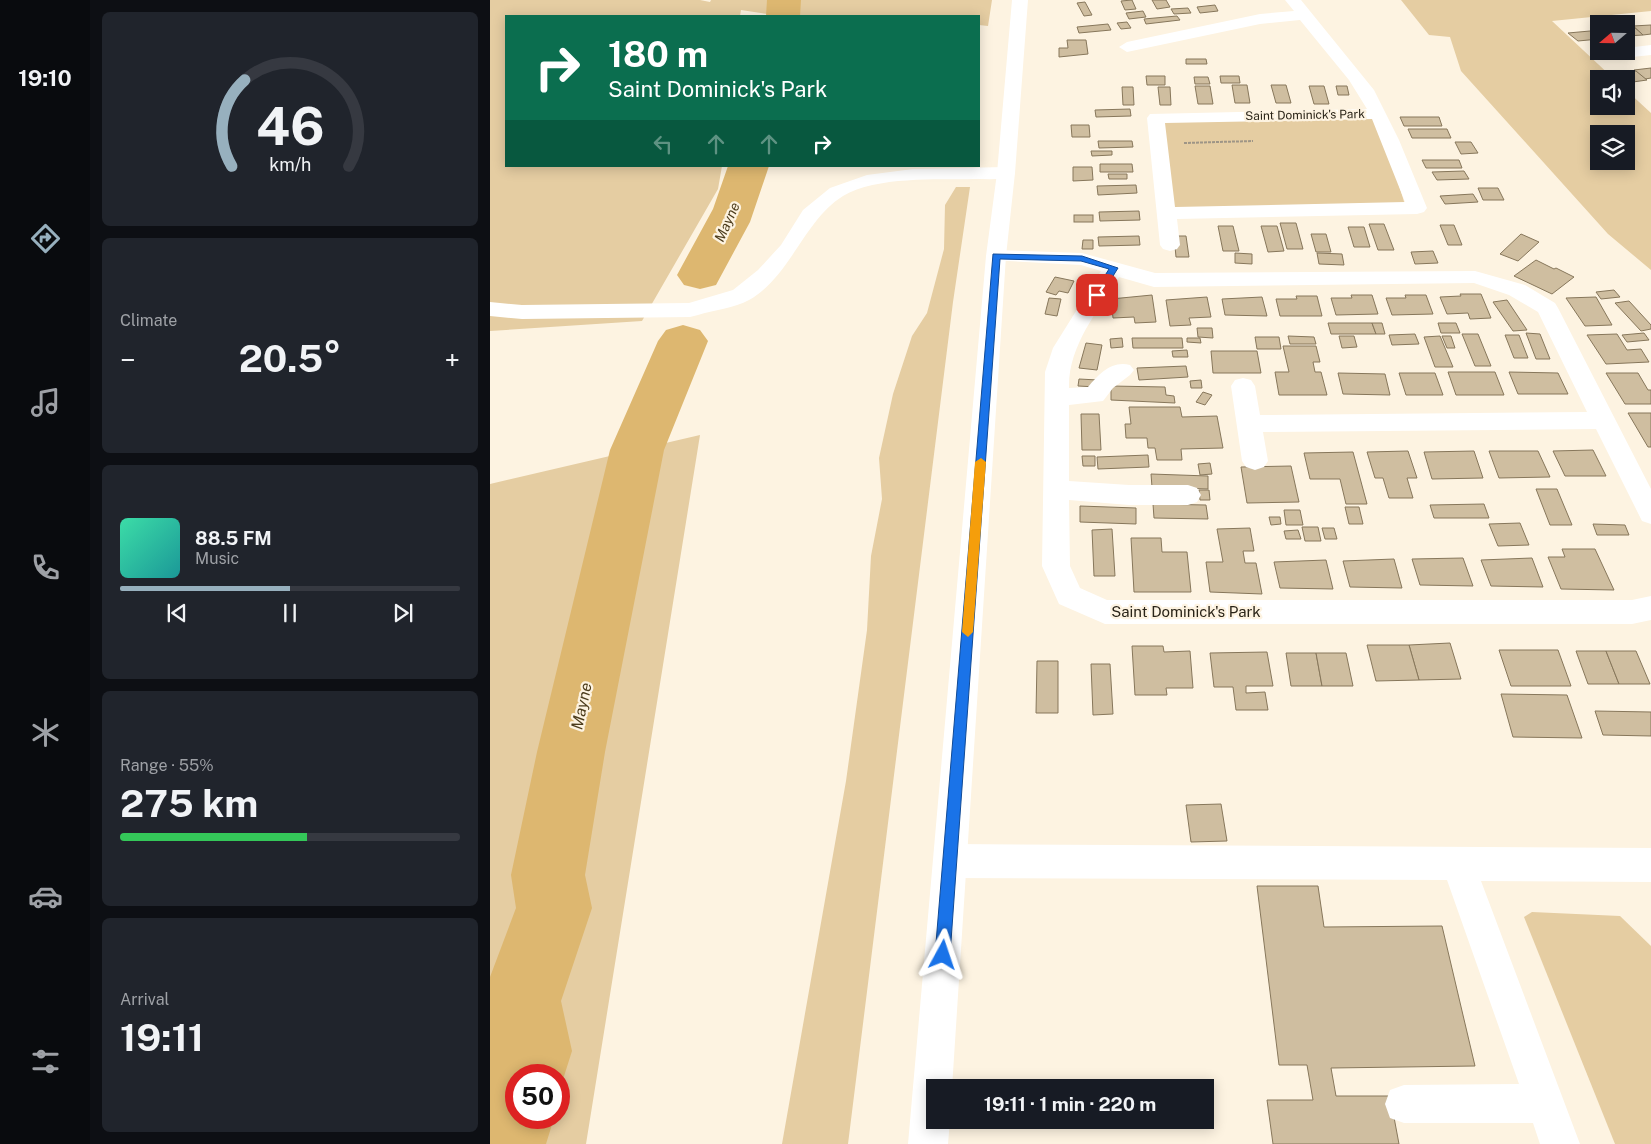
<!DOCTYPE html>
<meta charset="utf-8">
<style>
body{margin:0;font-family:"Public Sans",sans-serif;background:#20242c;color:#f1f3f6;height:100vh;display:flex;flex-direction:column;font-size:19px;white-space:nowrap}
*{box-sizing:border-box;margin:0}
p{font-size:16px;color:#9ea1a6}
.icon{flex:none;width:28px;height:28px;fill:none;stroke:currentColor;stroke-width:2;stroke-linecap:round;stroke-linejoin:round}
.map{position:relative;flex:1;overflow:hidden}
.details{display:flex;flex-direction:column;gap:12px;padding:12px;background:#0d0f14;width:400px}
.details>*{flex:none}
.hud{position:absolute;left:15px;top:15px;width:475px;height:152px;border-radius:0px;box-shadow:0 2px 12px #0003;background:#0b6e4f;color:#fff;overflow:hidden}
.needle{width:32px;rotate:250deg}
.tools{position:absolute;left:1100px;top:15px;display:grid;gap:10px}
.tools a{display:grid;place-items:center;width:45px;height:45px;border-radius:0px;background:#171b24;box-shadow:0 2px 12px #0003;font-size:25px}
.speed{position:absolute;left:15px;top:1064px;display:flex;gap:10px;font-size:25px;font-weight:700;text-align:center}
.speed>*{display:grid;place-content:center;width:65px;height:65px;border-radius:50%;background:#171b24;box-shadow:0 2px 12px #0003;line-height:1}
.speed .limit{border:8px solid #d22;background:#fff;color:#111}
.pin{position:absolute;display:grid;place-items:center;width:42px;height:42px;color:#fff;margin:-21px;border-radius:10px;box-shadow:0 2px 8px #0006}
.me{position:absolute;width:55px;margin:-28px;rotate:5deg;stroke-linejoin:round;filter:drop-shadow(0 0 4px #0008)}
.turn{display:flex;align-items:center;gap:18px;height:105px;padding:0 20px;font-size:22px}
.turn .icon{width:65px;height:65px;stroke-width:2.5}
.turn b{display:block;font-size:35px;line-height:42px}
.lanes{display:flex;align-items:center;height:48px;padding:0 20px;background:#0003;justify-content:center;gap:25px;direction:ltr}
.lanes .off{opacity:.35}
.big{font-size:38px;font-weight:700;line-height:1.1}
.details .tile{flex:1;display:flex;flex-direction:column;justify-content:center;gap:8px;min-width:0;padding:0 18px;border-radius:8px;background:#20242c}
.details .dial{align-items:center;gap:0}
.dial svg{height:130px;overflow:visible;fill:none;stroke:#363941;stroke-width:7;stroke-linecap:round;text-anchor:middle}
.dial text{fill:#f1f3f6;stroke:none}
.song{display:flex;align-items:center;gap:15px}
.cover{width:60px;height:60px;border-radius:8px;background:linear-gradient(135deg,hsl(160 70% 55%),hsl(180 70% 35%))}
.played{height:5px;border-radius:2px;background:linear-gradient(90deg,#97b0be 50%,#363941 50%)}
.keys{display:flex;justify-content:space-around;direction:ltr}
.heat{display:flex;justify-content:space-between;align-items:center;font-size:28px;direction:ltr}
.charge{height:8px;border-radius:4px;background:linear-gradient(90deg,#34c759 55%,#363941 0)}
.trip{position:absolute;left:436px;top:1079px;width:288px;height:50px;border-radius:0px;background:#171b24;box-shadow:0 2px 12px #0003;font-weight:700;line-height:50px;text-align:center}
main{display:flex;flex:1;min-height:0}
.dock{display:flex;flex-direction:column;width:90px;justify-content:space-around;align-items:center;background:#090b0e;color:#9ea1a6}
.dock .icon{width:35px;height:35px}
.dock .on{color:#97b0be}
.dock b{font-size:22px;color:#f1f3f6}
.map>svg:first-child{display:block}
.green{fill:#e5cda2;fill-rule:evenodd}
.lines{fill:none;stroke-linecap:round;stroke-linejoin:round}
.river{fill:#ddb770;fill-rule:evenodd}
.building{fill:#cfbea0;stroke:#87775b}
.path{stroke:#9e9586;stroke-width:2;stroke-dasharray:3 1;stroke-linecap:butt}
.minor{fill:#fff;fill-rule:evenodd}
.major{fill:#fff;fill-rule:evenodd}
.route{fill:#1a73e8;stroke:#114b97}
.slow{fill:#f59e0b}
.labels{text-anchor:middle;stroke-width:4.5;stroke-linejoin:round;paint-order:stroke}
.far-street-label{font-size:12px;fill:#2a2418;stroke:#fdf3e1}
.far-water-label{font-size:14px;font-style:italic;fill:#4c3c1c;stroke:#fdf3e1}
.street-label{font-size:15px;fill:#2a2418;stroke:#fdf3e1}
.water-label{font-size:16px;font-style:italic;fill:#4c3c1c;stroke:#fdf3e1}
</style>
<main>
<nav class="dock">
<b>19:10</b>
<svg class="icon on" aria-label="directions" viewBox="0 0 24 24"><path d="M12 3l9 9-9 9-9-9zM9 14v-3h6M13 9l2 2-2 2"/></svg>
<svg class="icon" aria-label="music" viewBox="0 0 24 24"><path d="M9 18V5l10-2v13"/><circle cx="6" cy="18" r="3"/><circle cx="16" cy="16" r="3"/></svg>
<svg class="icon" aria-label="phone" viewBox="0 0 24 24"><path d="M5 4h4l2 5-3 2q2 4 5 5l2-3 5 2v4C11 20 4 13 5 4z"/></svg>
<svg class="icon" aria-label="climate" viewBox="0 0 24 24"><path d="M12 3v18M4 7l16 10M4 17L20 7"/></svg>
<svg class="icon" aria-label="car" viewBox="0 0 24 24"><path d="M5 17H2v-5l4-1 3-4h7l3 4 3 1v5h-3M9 17h6M6 11h13"/><circle cx="7" cy="17" r="2"/><circle cx="17" cy="17" r="2"/></svg>
<svg class="icon" aria-label="filters" viewBox="0 0 24 24"><path d="M4 7h16M4 17h16"/><circle cx="9" cy="7" r="2"/><circle cx="15" cy="17" r="2"/></svg>
</nav>
<section class="details">
<div class="tile dial"><svg viewBox="0 0 100 80">
<path d="M14 69A42 42 0 1 1 86 69"/>
<path d="M14 69A42 42 0 0 1 22 16" stroke="#97b0be"/>
<text x="50" y="56" font-size="32" font-weight="700">46</text>
<text x="50" y="72" font-size="11">km/h</text>
</svg></div>
<div class="tile"><p>Climate</p>
<div class="heat"><a>−</a><b class="big">20.5°</b><a>+</a></div>
</div>
<div class="tile">
<div class="song"><i class="cover"></i><div><b>88.5 FM</b><p>Music</p></div></div>
<div class="played"></div>
<div class="keys"><svg class="icon" aria-label="previous" viewBox="0 0 24 24"><path d="M18 5L8 12l10 7zM5 5v14"/></svg><svg class="icon" aria-label="pause" viewBox="0 0 24 24"><path d="M8 5v14M16 5v14"/></svg><svg class="icon" aria-label="next" viewBox="0 0 24 24"><path d="M6 5l10 7-10 7zM19 5v14"/></svg></div>
</div>
<div class="tile"><p>Range · 55%</p><b class="big">275 km</b><div class="charge"></div></div>
<div class="tile"><p>Arrival</p><b class="big">19:11</b></div>
</section>
<div class="map">
<svg width="1161" height="1144" viewBox="0 0 1161 1144">
<rect width="100%" height="100%" fill="#fdf3e1"/>
<g class="green">
<path d="M0,0H210L220,2L221,0H502L498,26L489,25V16H291L251,10L250,16H16V166H232L228,189L152,321L0,331Z"/>
<path d="M911,0H1161V11L1062,21L1124,79H1109V106H1136V90L1161,113V270L1118,234L971,71L960,37L939,35ZM1109,134H1136V161H1109Z"/>
<path d="M887,114L916,208L683,211L672,119Z"/>
<path d="M466,187H480L463,302L358,1144H292L356,781L377,630L381,556L392,499L389,458L403,394L422,336L437,313L454,249L455,205Z"/>
<path d="M210,435L96,1144H0V484ZM26,1075H69V1118H26Z"/>
<path d="M1042,912L1130,916L1161,946V1144H1125L1034,917Z"/>
</g>
<g class="lines">
<g class="river">
<path d="M277,0H311L310,16H276Z"/>
<path d="M238,166H279L260,222L226,285L210,289L194,285L187,275L223,209Z"/>
<path d="M193,325L210,330L218,341L174,450L115,752L95,875L102,908L71,1001L82,1051L69,1092V1075H26V1118H64L56,1144H0V977L26,908L21,875L47,752L120,450L168,341L176,330Z"/>
</g>
</g>
<g class="building">
<path d="M642,0L646,9L635,10L631,1Z"/>
<path d="M662,0H676L680,7L667,9Z"/>
<path d="M595,2L602,15L594,16L587,3Z"/>
<path d="M725,5L728,11L710,13L707,7Z"/>
<path d="M698,8L701,13L684,14L681,9Z"/>
<path d="M653,11L656,17L639,19L636,13Z"/>
<path d="M687,16L690,20L656,24L654,19Z"/>
<path d="M637,22L641,28L631,29L627,23Z"/>
<path d="M618,24L621,30L589,33L587,27Z"/>
<path d="M1161,25V34L1153,35L1143,26Z"/>
<path d="M1143,26L1153,35L1136,36V27Z"/>
<path d="M1100,31L1109,39L1088,41L1078,33Z"/>
<path d="M577,40H596L598,54L569,57V48H578Z"/>
<path d="M696,59H716L717,64H696Z"/>
<path d="M1161,68V78L1155,79L1144,70Z"/>
<path d="M1146,71L1157,80L1136,83V79H1129L1123,74Z"/>
<path d="M656,76H675V85H657Z"/>
<path d="M730,76H749L750,83H731Z"/>
<path d="M704,77H718L720,84H705Z"/>
<path d="M742,85H757L760,103H745Z"/>
<path d="M781,85H796L801,103H786Z"/>
<path d="M705,86H720L723,104H708Z"/>
<path d="M819,86H834L839,104H824Z"/>
<path d="M846,86H857L859,95H848Z"/>
<path d="M632,87H643L644,105H633Z"/>
<path d="M668,87H680L681,105H670Z"/>
<path d="M640,109L641,116L606,117L605,110Z"/>
<path d="M910,117H949L952,126H914Z"/>
<path d="M581,125H599L600,137H582Z"/>
<path d="M918,129H957L961,138H922Z"/>
<path d="M608,141H642L643,147L609,148Z"/>
<path d="M965,142H981L988,153L971,154Z"/>
<path d="M601,151H622V155L602,156Z"/>
<path d="M932,160H969L972,168H936Z"/>
<path d="M610,164H642L643,172H610Z"/>
<path d="M583,167H602L603,180L583,181Z"/>
<path d="M974,171L979,179L947,180L942,172Z"/>
<path d="M618,174H637V179H619Z"/>
<path d="M646,185L647,193L608,195L607,186Z"/>
<path d="M988,188H1008L1014,200H993Z"/>
<path d="M983,194L988,202L955,204L950,196Z"/>
<path d="M649,211L650,220L610,221L609,212Z"/>
<rect x="584" y="215" width="19" height="7"/>
<path d="M790,223H806L813,249H797Z"/>
<path d="M879,224H894L904,250H888Z"/>
<path d="M950,225H964L972,245H958Z"/>
<path d="M728,226H743L749,251H733Z"/>
<path d="M771,226H787L794,251L778,252Z"/>
<path d="M858,227H874L880,247H864Z"/>
<path d="M821,234H836L841,252H826Z"/>
<path d="M1031,234L1049,242L1028,261L1010,254Z"/>
<path d="M649,236L650,245L609,246L608,237Z"/>
<path d="M684,236H696L699,257H686Z"/>
<path d="M593,240H603V249H592Z"/>
<path d="M943,251L948,263L925,264L921,252Z"/>
<path d="M745,253L762,254V264L745,263Z"/>
<path d="M827,253L852,254L854,265L829,264Z"/>
<path d="M1046,260L1064,269L1066,268L1084,277L1062,294L1024,276Z"/>
<path d="M565,277L584,281L578,293L569,291L566,295L556,292Z"/>
<path d="M1124,290L1130,297L1111,299L1106,292Z"/>
<path d="M970,294H991L1001,318L980,319L978,313L957,314L950,297L971,296Z"/>
<path d="M662,295L666,322L645,323L644,317L623,318L621,299Z"/>
<path d="M861,295H882L888,314L846,315L841,298H862Z"/>
<path d="M915,295H936L943,314L902,315L896,298H916Z"/>
<path d="M806,296H827L832,316H790L786,299H807Z"/>
<path d="M717,297L721,317L699,318L701,325L680,326L676,300Z"/>
<path d="M772,297L777,316L735,315L732,299Z"/>
<path d="M1106,297L1122,325L1095,326L1076,298Z"/>
<path d="M559,298L571,299L567,316L555,314Z"/>
<path d="M1017,300L1037,330L1023,331L1003,302Z"/>
<path d="M1139,301L1161,325V329L1151,331L1125,303Z"/>
<path d="M838,323H882L886,334H841Z"/>
<path d="M882,323H892L895,334H886Z"/>
<path d="M948,323H966L970,333H951Z"/>
<path d="M707,328H722L723,338L708,337Z"/>
<path d="M1036,333L1050,334L1060,359H1046Z"/>
<path d="M1154,333L1159,340L1137,342L1132,335Z"/>
<path d="M925,334L929,344L902,345L899,335Z"/>
<path d="M972,334H988L1001,366H985Z"/>
<path d="M1127,334L1137,350L1151,349L1159,362L1116,364L1097,335Z"/>
<path d="M1015,335H1029L1038,358H1024Z"/>
<path d="M798,336L824,337L826,344H800Z"/>
<path d="M849,336H864L867,347L852,348Z"/>
<path d="M950,336L963,367H945L934,337Z"/>
<path d="M952,336H961L965,348H957Z"/>
<path d="M765,337H789L791,349H767Z"/>
<path d="M632,338L633,347L621,348L620,339Z"/>
<path d="M642,338H692L693,348H643Z"/>
<path d="M697,338H710L711,343L697,342Z"/>
<path d="M596,343L612,345L607,370L589,368Z"/>
<path d="M793,346H826L830,362H823L825,372H831L837,395H789L785,372H799Z"/>
<path d="M697,350L698,357H683L682,351Z"/>
<path d="M721,351H767L771,373H723Z"/>
<path d="M696,366L698,377L649,380L647,368Z"/>
<path d="M958,372H1005L1014,395H966Z"/>
<path d="M1019,372L1068,373L1078,394H1028Z"/>
<path d="M848,373L895,374L900,395L853,394Z"/>
<path d="M909,373H945L953,395H916Z"/>
<path d="M1116,373H1148L1158,390H1161V404H1135Z"/>
<path d="M589,379L608,380L607,387L588,386Z"/>
<path d="M711,380L712,388H701L700,381Z"/>
<path d="M621,386L675,387L676,395L684,396L685,403L621,400Z"/>
<path d="M713,392L722,395L715,405L706,402Z"/>
<path d="M639,407H690L692,417L727,416L733,448L691,449L692,460H667L665,448H658L657,438H636L635,424H641Z"/>
<path d="M1138,413H1161V447H1158Z"/>
<path d="M591,414H609L611,450H592Z"/>
<path d="M1103,450L1116,476H1075L1063,451Z"/>
<path d="M918,451L927,478H917L923,498H899L893,478H885L877,452Z"/>
<path d="M984,451L993,478L942,479L934,452Z"/>
<path d="M999,451H1048L1060,477L1009,478Z"/>
<path d="M863,452L877,504H856L850,479H820L814,453Z"/>
<path d="M658,455L659,467L608,469L607,457Z"/>
<path d="M592,456H605V466H593Z"/>
<path d="M720,463L722,474L710,475L708,464Z"/>
<path d="M801,466L809,502L757,503L751,467Z"/>
<path d="M661,474L718,476V489L662,487Z"/>
<path d="M1046,489H1067L1082,525H1060Z"/>
<path d="M709,490H719L720,500H710Z"/>
<path d="M663,504L716,505L718,519L664,518Z"/>
<path d="M994,504L999,518H944L940,505Z"/>
<path d="M590,506L646,508V524L590,522Z"/>
<path d="M855,507H869L873,524H859Z"/>
<path d="M794,510H810L813,525H796Z"/>
<path d="M779,517H790L791,524L781,525Z"/>
<path d="M1030,523L1039,545L1008,546L999,524Z"/>
<path d="M1103,524L1135,525L1139,535H1107Z"/>
<path d="M812,527H828L831,541H815Z"/>
<path d="M760,528L764,551H753L755,563H766L772,594L720,592L716,562H733L727,529Z"/>
<path d="M832,528H844L847,539H835Z"/>
<path d="M622,529L625,576H604L602,530Z"/>
<path d="M808,530L811,539H796L794,531Z"/>
<path d="M641,538H671L672,552H697L701,592H644Z"/>
<path d="M1072,549H1105L1124,590L1071,589L1058,557H1075Z"/>
<path d="M973,558L983,586L930,585L922,559Z"/>
<path d="M1042,558L1053,587L1001,586L991,560Z"/>
<path d="M904,559L912,588L860,587L853,561Z"/>
<path d="M836,560L843,589L790,588L784,562Z"/>
<path d="M960,643L971,679L929,680L919,645Z"/>
<path d="M877,645H919L929,680L886,681Z"/>
<path d="M642,646H673L674,652L700,651L703,688H676L677,695H645Z"/>
<path d="M1009,650H1068L1081,686H1021Z"/>
<path d="M1086,651H1116L1129,684H1098Z"/>
<path d="M1116,651H1146L1160,684H1129Z"/>
<path d="M777,652L783,686H756V693L775,692L778,710H746L743,687H724L720,653Z"/>
<path d="M796,653H826L832,686H801Z"/>
<path d="M826,653H856L863,686H832Z"/>
<path d="M547,661H568V713H546Z"/>
<path d="M601,664H620L623,714L603,715Z"/>
<path d="M1011,694L1077,695L1092,738L1023,737Z"/>
<path d="M1105,711L1161,712V736L1113,735Z"/>
<path d="M731,804L737,841L701,842L696,805Z"/>
<path d="M767,886H828L834,927L952,926L985,1066L841,1068L846,1096H900L909,1144H783L777,1100H823L817,1065H789Z"/>
</g>
<g class="lines">
<path class="path" d="M694,143L763,141"/>
<g class="minor">
<path d="M795,0H811L884,90L909,140L937,208L934,212L927,214L687,219L690,245L687,249L680,251L673,249L670,245L657,118L660,114L877,109L859,80L810,20L770,24L637,52L629,47L637,42L770,14L804,11ZM882,119L915,202L685,207L675,123Z"/>
<path d="M1161,45V55L1124,59L1116,54L1118,51H1136V48Z"/>
<path d="M516,167L523,169L525,173L523,177C510,180 497,179 485,179C446,180 387,176 353,196C314,220 301,276 259,300C245,308 223,310 208,315L200,317L32,319L0,316V302L32,305L199,303L243,290L268,270L291,245L313,210L340,188L377,175L423,169Z"/>
<path d="M506,250L592,253L665,273L985,271L1035,285L1065,303L1068,308L1161,489V524L1152,521L1106,429L773,432L778,461L774,467L765,470L756,467L752,461L741,386L745,380L753,378L761,380L765,386L770,415L1097,412L1048,312L1019,295L984,283L664,287L629,277C608,311 578,346 579,388L598,387C609,374 622,360 640,365L644,370L640,375L623,388L613,401L579,405V481L639,485H698L707,488L711,495L707,502L698,505H639L579,500L580,566L590,588L617,600H1142L1161,596V620L1142,624H615L569,604L552,566L555,372L563,348L611,271L591,265L499,260L496,256L499,252Z"/>
<path d="M460,844L1161,848V882L991,881L1090,1144H1050L1043,1123H914L900,1118L895,1104L900,1090L914,1085L1029,1084L957,880L460,878L448,873L443,861L448,849Z"/>
</g>
<path class="major" d="M522,0H538L525,173L516,256L462,1088H445V1120H460L458,1144H418L496,256L507,173Z"/>
</g>
<path class="route" d="M503,254L592,256L628,268L610,297L607,298L603,295L619,269L591,261L510,259L460,955L458,960L453,963L447,960L445,955Z"/>
<path class="slow" d="M491,458L496,462L483,632L478,637L472,632L485,462Z"/>
<g class="labels">
<g class="far-street-label">
<text transform="translate(815 115) rotate(-1)" y="4">Saint Dominick's Park</text>
</g>
<g class="far-water-label">
<text transform="translate(237 222) rotate(-66)" y="5">Mayne</text>
</g>
<g class="street-label">
<text x="696" y="617">Saint Dominick's Park</text>
</g>
<g class="water-label">
<text transform="translate(91 706) rotate(-78)" y="6">Mayne</text>
</g>
</g>
</svg>
<div class="tools">
<a><svg class="needle" viewBox="-14 -14 28 28"><path d="M0-13l5 13h-10z" fill="#e53935"/><path d="M0 13l5-13h-10z" fill="#9ea1a6"/></svg></a>
<a><svg class="icon" aria-label="sound" viewBox="0 0 24 24"><path d="M4 9h4l5-4v14l-5-4H4zM17 9q2 3 0 6"/></svg></a>
<a><svg class="icon" aria-label="layers" viewBox="0 0 24 24"><path d="M12 4l9 5-9 5-9-5zM3 14l9 5 9-5"/></svg></a>
</div>
<div class="speed"><div class="limit">50</div></div>
<div class="pin" style="left:607px;top:295px;background:#d93025"><svg class="icon" aria-label="arrive" viewBox="0 0 24 24"><path d="M6 21V4h12l-3 4 3 4H6"/></svg></div>
<svg class="me" style="left:453px;top:955px" viewBox="-20 -20 40 40"><path d="M0-17L14 15 0 8-14 15z" fill="#1a73e8" stroke="#fff" stroke-width="4"/></svg>
<div class="trip">19:11 · 1 min · 220 m</div>
<div class="hud">
<div class="turn"><svg class="icon" aria-label="right" viewBox="0 0 24 24"><path d="M7 20v-9h11M14 6l5 5-5 5"/></svg><div><b>180 m</b>Saint Dominick's Park</div></div>
<div class="lanes"><svg class="icon off" aria-label="left" viewBox="0 0 24 24"><path d="M17 20v-9H6M10 6l-5 5 5 5"/></svg><svg class="icon off" aria-label="ahead" viewBox="0 0 24 24"><path d="M12 20V5M6 11l6-6 6 6"/></svg><svg class="icon off" aria-label="ahead" viewBox="0 0 24 24"><path d="M12 20V5M6 11l6-6 6 6"/></svg><svg class="icon" aria-label="right" viewBox="0 0 24 24"><path d="M7 20v-9h11M14 6l5 5-5 5"/></svg></div>
</div>
</div>
</main>
